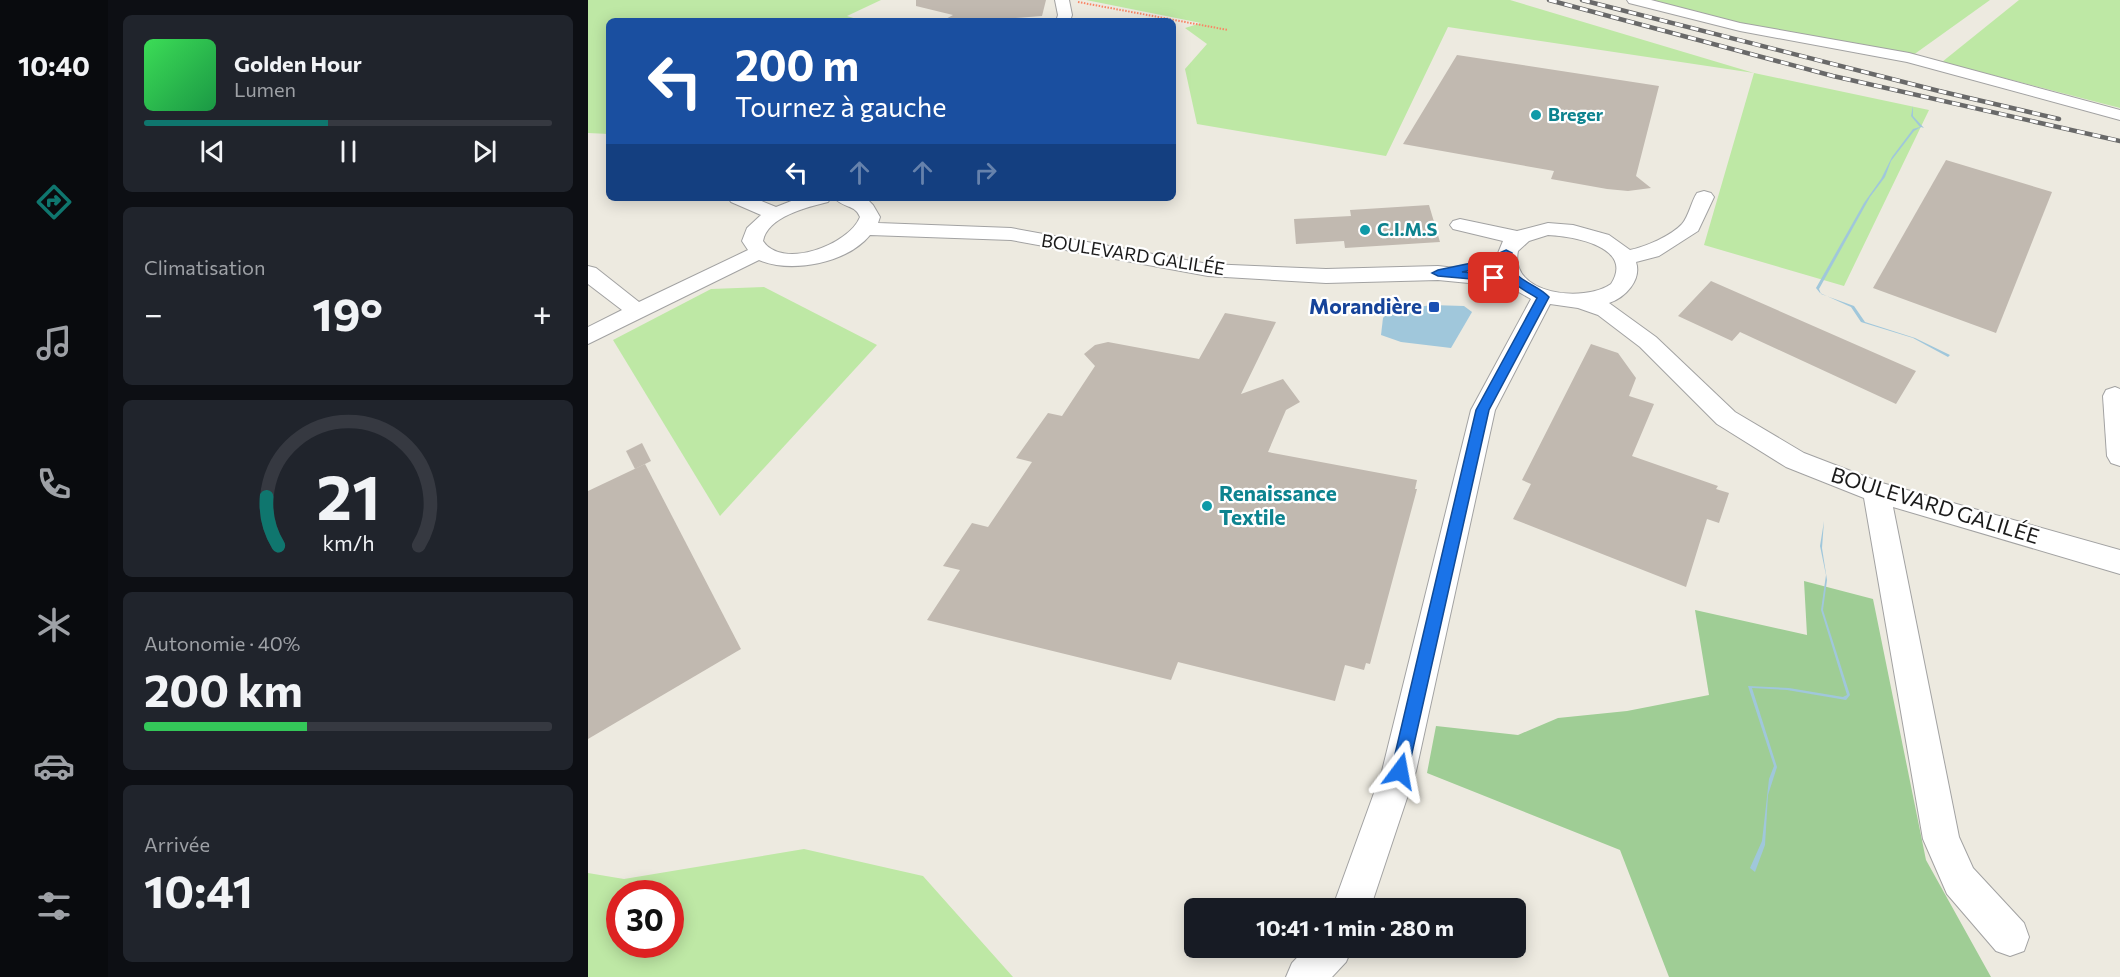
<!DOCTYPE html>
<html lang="fr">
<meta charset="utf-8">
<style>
body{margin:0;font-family:Commissioner,sans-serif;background:#20242c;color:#f1f3f6;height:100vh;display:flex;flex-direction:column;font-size:22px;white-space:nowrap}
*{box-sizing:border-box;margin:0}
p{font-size:20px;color:#9ea1a6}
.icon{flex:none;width:33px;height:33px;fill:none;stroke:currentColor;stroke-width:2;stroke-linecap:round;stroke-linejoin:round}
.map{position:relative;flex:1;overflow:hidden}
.drawer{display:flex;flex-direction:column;gap:15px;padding:15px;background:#0d0f14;width:480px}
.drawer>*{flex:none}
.banner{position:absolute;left:18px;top:18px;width:570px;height:183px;border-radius:9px;box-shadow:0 3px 15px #0003;background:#1a4fa0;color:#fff;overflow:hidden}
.speed{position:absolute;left:18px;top:880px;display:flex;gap:12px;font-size:30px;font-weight:700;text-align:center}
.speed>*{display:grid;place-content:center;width:78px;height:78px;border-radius:50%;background:#171b24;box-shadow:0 3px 15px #0003;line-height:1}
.speed .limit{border:9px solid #d22;background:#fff;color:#111}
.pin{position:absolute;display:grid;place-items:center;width:51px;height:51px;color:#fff;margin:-26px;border-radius:12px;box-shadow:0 3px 9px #0006}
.me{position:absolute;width:66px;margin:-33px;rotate:13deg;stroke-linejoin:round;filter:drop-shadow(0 0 4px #0008)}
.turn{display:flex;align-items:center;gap:21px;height:126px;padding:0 30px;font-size:27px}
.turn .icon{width:78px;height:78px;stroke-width:2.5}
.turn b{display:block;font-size:42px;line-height:51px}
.lanes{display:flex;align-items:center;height:57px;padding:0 30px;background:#0003;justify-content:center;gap:30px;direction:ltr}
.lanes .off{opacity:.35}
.big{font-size:45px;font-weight:700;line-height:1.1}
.drawer .card{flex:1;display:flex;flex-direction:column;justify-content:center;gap:9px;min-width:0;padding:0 21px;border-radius:9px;background:#20242c}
.drawer .dial{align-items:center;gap:0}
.dial svg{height:156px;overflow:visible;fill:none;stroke:#363941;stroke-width:7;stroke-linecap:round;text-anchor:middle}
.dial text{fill:#f1f3f6;stroke:none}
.song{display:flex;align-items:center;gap:18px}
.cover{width:72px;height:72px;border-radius:9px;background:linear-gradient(135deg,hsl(130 70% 55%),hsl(140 70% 35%))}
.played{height:6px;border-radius:3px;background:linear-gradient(90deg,#0f766e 45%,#363941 45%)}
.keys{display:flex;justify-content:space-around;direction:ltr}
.heat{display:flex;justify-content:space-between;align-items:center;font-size:33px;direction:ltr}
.charge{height:9px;border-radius:4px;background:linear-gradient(90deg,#34c759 40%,#363941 0)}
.trip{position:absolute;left:596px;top:898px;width:342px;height:60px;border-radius:9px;background:#171b24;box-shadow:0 3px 15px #0003;font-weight:700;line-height:60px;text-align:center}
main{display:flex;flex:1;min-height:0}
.tab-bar{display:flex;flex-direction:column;width:108px;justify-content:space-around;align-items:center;background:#090b0e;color:#9ea1a6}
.tab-bar .icon{width:42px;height:42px}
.tab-bar .current{color:#0f766e}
.tab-bar b{font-size:27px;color:#f1f3f6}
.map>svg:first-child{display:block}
.grass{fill:#bee8a5;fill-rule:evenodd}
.forest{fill:#9fcd95}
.water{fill:#a0c7db}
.building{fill:#c1b9b0}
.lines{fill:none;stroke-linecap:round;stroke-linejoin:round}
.minor-casing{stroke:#a2a2a2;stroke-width:2}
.path{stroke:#f98565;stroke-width:2;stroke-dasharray:1.5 1.5;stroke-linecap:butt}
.minor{fill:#fff;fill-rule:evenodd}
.rail-casing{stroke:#696969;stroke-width:4.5}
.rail{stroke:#fff;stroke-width:3;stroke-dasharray:8;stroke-linecap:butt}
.route{fill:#1a73e8;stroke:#114b97;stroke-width:1.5}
.culture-dot{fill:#0f9aa8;stroke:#fff;stroke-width:2}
.transit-dot{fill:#1a4fb4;stroke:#fff;stroke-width:2}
.labels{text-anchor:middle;stroke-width:4.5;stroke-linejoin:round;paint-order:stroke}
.far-culture-label{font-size:18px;font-weight:bold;fill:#0d838f;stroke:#fff;text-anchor:start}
.far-street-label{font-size:18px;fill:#1b1b1b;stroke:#fff}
.transit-label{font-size:21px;font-weight:bold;fill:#164399;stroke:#fff;text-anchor:end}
.culture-label{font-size:21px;font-weight:bold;fill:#0d838f;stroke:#fff;text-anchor:start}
.street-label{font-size:21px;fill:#1b1b1b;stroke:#fff}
</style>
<main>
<nav class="tab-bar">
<b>10:40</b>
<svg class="icon current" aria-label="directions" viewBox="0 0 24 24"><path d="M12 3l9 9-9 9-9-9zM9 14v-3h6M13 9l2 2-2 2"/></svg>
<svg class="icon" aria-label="music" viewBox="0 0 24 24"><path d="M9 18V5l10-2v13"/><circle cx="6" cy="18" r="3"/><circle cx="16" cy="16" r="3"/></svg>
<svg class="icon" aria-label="phone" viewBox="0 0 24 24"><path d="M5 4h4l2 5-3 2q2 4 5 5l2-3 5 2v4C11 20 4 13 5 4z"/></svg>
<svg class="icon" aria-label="climate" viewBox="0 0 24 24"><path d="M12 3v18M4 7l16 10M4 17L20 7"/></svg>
<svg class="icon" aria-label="car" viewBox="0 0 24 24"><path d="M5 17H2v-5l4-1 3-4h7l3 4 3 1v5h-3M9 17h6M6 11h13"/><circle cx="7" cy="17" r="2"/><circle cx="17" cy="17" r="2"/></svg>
<svg class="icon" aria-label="filters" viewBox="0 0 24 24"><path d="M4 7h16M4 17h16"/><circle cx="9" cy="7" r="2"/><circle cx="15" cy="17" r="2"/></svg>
</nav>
<section class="drawer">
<div class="card">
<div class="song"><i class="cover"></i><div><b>Golden Hour</b><p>Lumen</p></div></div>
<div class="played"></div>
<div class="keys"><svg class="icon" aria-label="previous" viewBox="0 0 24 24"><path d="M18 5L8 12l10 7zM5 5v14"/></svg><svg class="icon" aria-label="pause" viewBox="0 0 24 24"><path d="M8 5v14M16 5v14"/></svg><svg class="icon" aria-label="next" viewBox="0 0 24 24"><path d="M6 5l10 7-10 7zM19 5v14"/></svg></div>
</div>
<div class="card"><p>Climatisation</p>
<div class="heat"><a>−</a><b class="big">19°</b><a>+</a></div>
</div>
<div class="card dial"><svg viewBox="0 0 100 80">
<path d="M14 69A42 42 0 1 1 86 69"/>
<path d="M14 69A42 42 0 0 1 8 44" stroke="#0f766e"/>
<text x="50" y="56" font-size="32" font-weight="700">21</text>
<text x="50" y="72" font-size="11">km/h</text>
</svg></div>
<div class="card"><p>Autonomie · 40%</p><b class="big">200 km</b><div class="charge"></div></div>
<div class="card"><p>Arrivée</p><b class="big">10:41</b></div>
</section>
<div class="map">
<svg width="1532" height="977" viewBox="0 0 1532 977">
<rect width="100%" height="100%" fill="#edeae0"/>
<g class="grass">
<path d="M0,0H293L259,16L275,21H21V134L0,133Z"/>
<path d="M498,0H922L1166,73L1341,110L1256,286L1116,245L1166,73L860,27L798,156L609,124L597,69L619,44L597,28L613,23Z"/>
<path d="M1056,0H1402L1321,58L1131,22Z"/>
<path d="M1431,0H1532V108L1354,62Z"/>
<path d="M176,287L289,345L132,516L25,340L123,289Z"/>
<path d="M216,849L335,876L425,977H0V873L36,879ZM32,894H82V945H32Z"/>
</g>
<path class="forest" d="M1216,581L1285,599L1338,860L1403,977H1081L1032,850L839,773L848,726L930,735L970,718L1039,711L1121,695L1107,610L1219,635Z"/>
<g class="water">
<path d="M1325,106V116L1336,128L1333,127L1326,131L1303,161L1297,177L1282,197L1231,289L1233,294L1266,306L1277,322L1327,338L1362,355L1360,357L1325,338L1273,322L1263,307L1232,293L1228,288L1276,203L1293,179L1304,157L1325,129L1332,127L1323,116Z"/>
<path d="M843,305L876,306L884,312L863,348L813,342L793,335L795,318L800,312Z"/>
<path d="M1236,521L1234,548L1239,580L1235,610L1262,695L1258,700L1199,690L1164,688L1189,767L1180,795L1177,845L1167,872L1162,868L1174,841L1181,779L1186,766L1160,686L1201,688L1255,697L1259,695L1233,610L1238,575L1232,546Z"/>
</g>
<g class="building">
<path d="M328,0H458L454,16L428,18L426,21H354L365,15L328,6Z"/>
<path d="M869,55L1071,86L1048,176L1063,188L1040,191L1019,189L963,179L966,171L815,144Z"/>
<path d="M1358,160L1464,192L1408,333L1285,288Z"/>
<path d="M841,205L852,242L757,248L756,241L708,244L706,219L763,216L762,210Z"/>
<path d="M1123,281L1328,371L1308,404L1152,332L1144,341L1090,316Z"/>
<path d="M637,313L688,322L653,394L695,379L712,402L698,410L680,452L829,480L827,489H829L782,664L778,663L776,670L757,665L747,701L590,662L583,680L339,620L372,570L355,566L384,523L400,527L444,462L428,458L460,413L474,416L507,366L496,354L507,345L520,342L611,359Z"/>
<path d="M1003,344L1030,353L1048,378L1041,396L1066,404L1044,456L1130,486L1128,489L1141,493L1131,523L1119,519L1098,587L925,519L943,484L934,480Z"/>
<path d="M54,443L63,461L47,469L38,451Z"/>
<path d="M57,464L153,649L0,739V491Z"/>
</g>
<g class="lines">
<g class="minor-casing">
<g id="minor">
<path d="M467,0H481L484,15L482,21H468L470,15Z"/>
<path d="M1039,0H1063L1152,23L1321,53L1532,110V120L1319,62L1152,31L1041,3Z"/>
<path d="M1116,191L1123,193L1126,197L1110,231L1071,256L1048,262C1054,280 1037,298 1021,303L1068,337L1147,412L1216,453L1294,483L1532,550V574L1305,507L1371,837L1385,868L1436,923L1441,937L1436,951L1422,956L1408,951L1359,894L1335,839L1276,498L1198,467L1129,424L1052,347L1010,315L990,308L962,304L907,410L828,771L782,909H744L794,771L883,410L943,299L922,287L850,280L738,283L620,276L423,240L282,235C259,263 204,274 171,260L0,344V327L34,310L0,284V266L8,268L51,302L160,250L154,241L159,228L173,215L143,202L140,198H166L188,207L211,198H243L240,202C219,207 179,217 175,241C194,270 261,245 272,217C267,204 254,208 247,198H278L285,205L292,217L290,223L423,228L620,264L738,269L850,266L911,273L908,258L915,241L865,229L862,225L865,221L872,219L929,231L960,223L985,225L1021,235L1042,250C1057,247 1083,236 1094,224C1101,216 1103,202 1109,193ZM960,235C985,236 1047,247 1023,284C996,303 921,295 930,251L941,241Z"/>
<path d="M1527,387L1532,389V466L1523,463L1519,456L1515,396L1518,390Z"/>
<path d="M718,948H764L758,962L744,977H698L704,963Z"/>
</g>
</g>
<path class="path" d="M490,2L640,30"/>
<use href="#minor" class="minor"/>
<g class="rail-casing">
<g id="rail">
<path d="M961,0L1245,76L1532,141"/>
<path d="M994,0L1351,91L1471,119"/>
</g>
</g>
<use href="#rail" class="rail"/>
</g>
<path class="route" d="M918,250L924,253C921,283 945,280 961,297L901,410L820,771L818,777L812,779L805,777L803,771L888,410L949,298C933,288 916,281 913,260L900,266L874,272L910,275L912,278L906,281L850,276L844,273L850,270L893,261Z"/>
<g class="culture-dot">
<circle cx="948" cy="115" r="6"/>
<circle cx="777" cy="230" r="6"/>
<circle cx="619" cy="506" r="6"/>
</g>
<rect class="transit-dot" x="840" y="301" width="12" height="12" rx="3"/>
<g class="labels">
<g class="far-culture-label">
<text x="960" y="121">Breger</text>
<text x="789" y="236">C.I.M.S</text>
</g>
<g class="far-street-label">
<text transform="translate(545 255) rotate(9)" y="6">BOULEVARD GALILÉE</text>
</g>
<g class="transit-label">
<text x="834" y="314">Morandière</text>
</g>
<g class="culture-label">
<text x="631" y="501">Renaissance<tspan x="631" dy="24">Textile</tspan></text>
</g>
<g class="street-label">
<text transform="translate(1347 506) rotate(17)" y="7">BOULEVARD GALILÉE</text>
</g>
</g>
</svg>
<div class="speed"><div class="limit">30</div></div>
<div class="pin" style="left:906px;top:278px;background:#d93025"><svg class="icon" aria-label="arrive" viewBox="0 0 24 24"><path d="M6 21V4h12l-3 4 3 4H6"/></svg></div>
<svg class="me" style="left:812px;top:771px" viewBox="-20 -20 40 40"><path d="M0-17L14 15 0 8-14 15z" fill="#1a73e8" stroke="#fff" stroke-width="4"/></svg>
<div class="trip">10:41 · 1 min · 280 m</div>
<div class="banner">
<div class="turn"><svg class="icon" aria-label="left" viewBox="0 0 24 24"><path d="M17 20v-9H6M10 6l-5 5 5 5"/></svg><div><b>200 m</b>Tournez à gauche</div></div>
<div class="lanes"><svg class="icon" aria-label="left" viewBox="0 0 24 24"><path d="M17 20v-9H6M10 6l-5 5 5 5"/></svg><svg class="icon off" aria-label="ahead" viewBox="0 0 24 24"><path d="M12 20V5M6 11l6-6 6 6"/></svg><svg class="icon off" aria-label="ahead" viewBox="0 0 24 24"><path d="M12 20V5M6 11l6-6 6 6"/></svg><svg class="icon off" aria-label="right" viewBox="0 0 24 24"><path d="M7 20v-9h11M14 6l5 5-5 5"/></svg></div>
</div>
</div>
</main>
